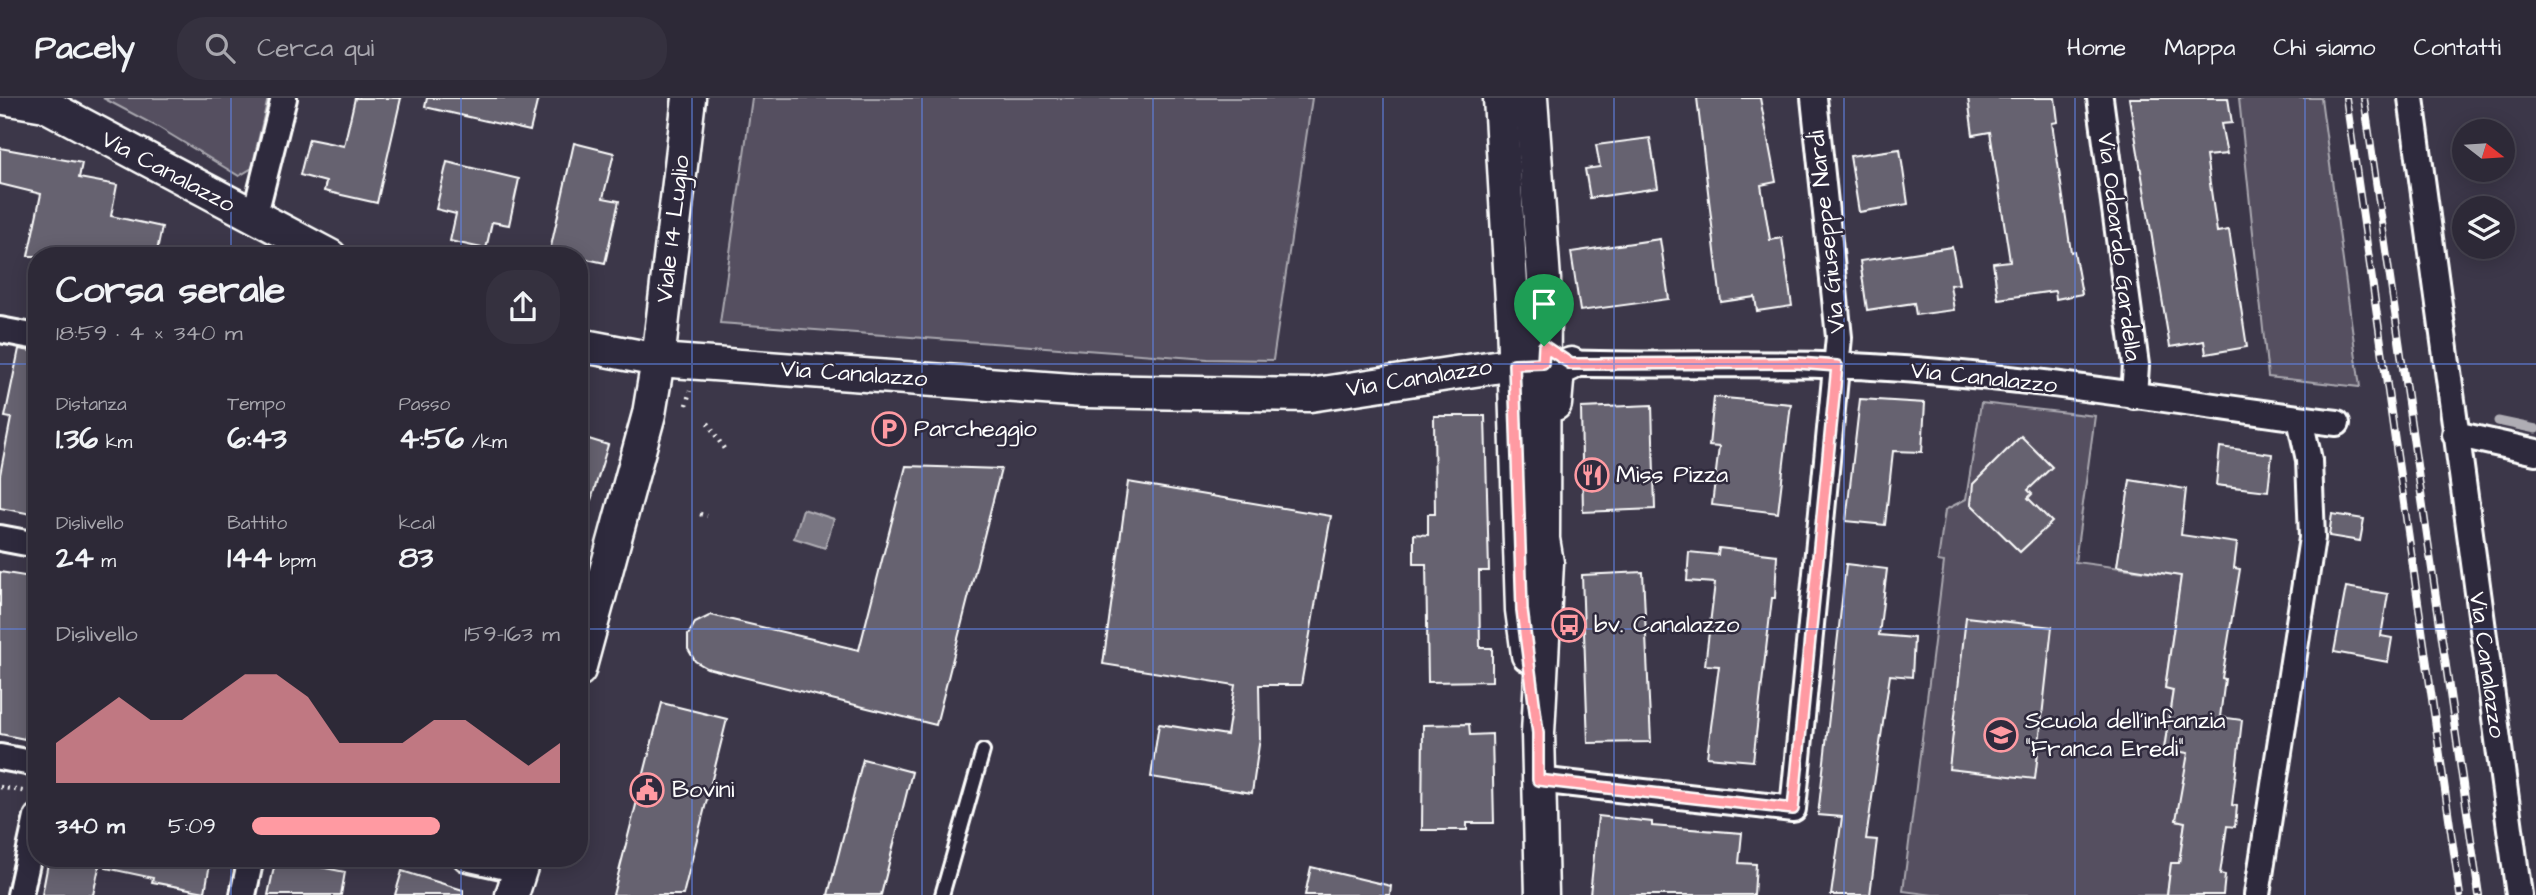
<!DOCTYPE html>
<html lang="it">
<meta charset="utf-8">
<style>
body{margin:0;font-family:"Architects Daughter",sans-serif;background:#35313f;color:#f1f3f6;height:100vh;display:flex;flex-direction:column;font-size:26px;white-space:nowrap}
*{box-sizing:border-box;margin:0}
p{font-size:23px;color:#a7a6ad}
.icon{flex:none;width:38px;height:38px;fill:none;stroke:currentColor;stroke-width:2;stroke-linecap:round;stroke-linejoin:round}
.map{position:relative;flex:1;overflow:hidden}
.drawer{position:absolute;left:28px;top:149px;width:560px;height:620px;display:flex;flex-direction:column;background:#2d2937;border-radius:28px;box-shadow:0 4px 18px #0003,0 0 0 2px #484552}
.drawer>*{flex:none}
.needle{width:46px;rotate:107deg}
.controls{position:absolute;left:2452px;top:21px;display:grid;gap:14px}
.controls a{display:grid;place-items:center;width:63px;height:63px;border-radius:50%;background:#2d2937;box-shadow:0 4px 18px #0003,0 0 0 2px #484552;font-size:35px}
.pin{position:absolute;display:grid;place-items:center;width:60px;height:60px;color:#fff;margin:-72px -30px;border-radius:50% 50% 50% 0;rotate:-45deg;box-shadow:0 0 7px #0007}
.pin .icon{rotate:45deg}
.round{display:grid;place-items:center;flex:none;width:74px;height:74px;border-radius:28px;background:#35313f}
.head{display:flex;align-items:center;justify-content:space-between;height:119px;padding:0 28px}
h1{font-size:38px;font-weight:700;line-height:52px}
.figures{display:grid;grid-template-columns:repeat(3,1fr);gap:10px;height:119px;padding:7px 28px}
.figures div{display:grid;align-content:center}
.figures b{font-size:30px;font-weight:700}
.figures small{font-size:19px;font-weight:400}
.figures p{font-size:19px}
.chart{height:196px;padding:14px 28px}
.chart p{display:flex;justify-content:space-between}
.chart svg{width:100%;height:126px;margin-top:7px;fill:#ff9aa2;opacity:.7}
ul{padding:0 28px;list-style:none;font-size:23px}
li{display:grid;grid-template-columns:112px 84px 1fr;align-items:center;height:52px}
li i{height:18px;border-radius:9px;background:#ff9aa2}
header{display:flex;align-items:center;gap:42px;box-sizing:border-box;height:98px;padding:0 35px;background:#2d2937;border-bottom:2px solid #484552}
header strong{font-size:33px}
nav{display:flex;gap:38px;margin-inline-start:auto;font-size:24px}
.search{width:490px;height:63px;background:#35313f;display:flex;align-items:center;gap:18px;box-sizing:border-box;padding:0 24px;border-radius:28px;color:#a7a6ad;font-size:26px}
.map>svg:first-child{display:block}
.green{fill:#555060;stroke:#aaa8b0;stroke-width:2}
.water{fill:#797682;stroke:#afadb4;stroke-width:2}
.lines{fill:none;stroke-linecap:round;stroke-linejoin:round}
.stream{stroke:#afadb4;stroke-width:9}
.building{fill:#666270;stroke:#fff;stroke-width:2}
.service-casing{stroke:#fff;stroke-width:18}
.minor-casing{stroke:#fff;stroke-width:30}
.tertiary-casing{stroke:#fff;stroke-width:37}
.path{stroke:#fff;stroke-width:4.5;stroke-dasharray:2 5;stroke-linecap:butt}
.service{stroke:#2f2a3d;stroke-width:12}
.minor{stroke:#2f2a3d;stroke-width:24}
.tertiary{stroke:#2f2a3d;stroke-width:32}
.rail-casing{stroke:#fff;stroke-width:8}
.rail{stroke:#2f2a3d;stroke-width:5;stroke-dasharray:16;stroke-linecap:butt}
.route-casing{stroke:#fff;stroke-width:14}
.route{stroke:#ff9aa2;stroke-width:9}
.grid{fill:none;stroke:#6183e4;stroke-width:2;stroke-opacity:0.55}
.labels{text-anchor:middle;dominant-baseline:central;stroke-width:5;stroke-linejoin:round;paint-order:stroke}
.street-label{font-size:24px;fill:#fff;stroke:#2f2a3d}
.poi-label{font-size:24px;fill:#fff;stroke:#2f2a3d;text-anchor:start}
</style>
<header>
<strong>Pacely</strong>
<div class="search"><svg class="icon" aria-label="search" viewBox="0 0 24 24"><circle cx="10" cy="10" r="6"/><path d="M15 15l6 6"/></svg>Cerca qui</div>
<nav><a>Home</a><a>Mappa</a><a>Chi siamo</a><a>Contatti</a></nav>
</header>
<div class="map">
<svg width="2536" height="797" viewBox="0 0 2536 797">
<rect width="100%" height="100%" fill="#3c3749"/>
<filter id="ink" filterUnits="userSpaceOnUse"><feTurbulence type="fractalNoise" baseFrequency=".0143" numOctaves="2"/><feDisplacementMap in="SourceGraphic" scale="14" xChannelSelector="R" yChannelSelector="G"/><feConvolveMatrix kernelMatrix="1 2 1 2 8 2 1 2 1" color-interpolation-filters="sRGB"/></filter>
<g filter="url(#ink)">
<g class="green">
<polygon points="103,0 268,0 252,70 239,78 158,29"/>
<polygon points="752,0 1312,0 1273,262 1208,261 720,225"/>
<polygon points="2239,0 2321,0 2360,289 2268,279"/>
<polygon points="1981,305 2095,318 2075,464 2181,478 2165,590 2173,592 2164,651 2195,656 2176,722 2185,724 2179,765 2171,765 2167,797 1933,797 1903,793 1944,464 1938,463 1945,412 1966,401"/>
</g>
<polygon class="water" points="803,411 834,421 825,450 794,440"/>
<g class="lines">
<polyline class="stream" points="2498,323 2536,331"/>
</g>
<g class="building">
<polygon points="355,0 401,0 377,105 324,93 326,84 300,77 309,41 344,48"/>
<polygon points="427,0 538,0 530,33 425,9"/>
<polygon points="1697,0 1760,0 1776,84 1761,87 1770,142 1782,140 1792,208 1757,213 1755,199 1721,204"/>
<polygon points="1968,0 2055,0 2058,24 2052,25 2071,154 2074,153 2082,196 2056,201 2055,193 1998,201 1993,165 2010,163 1990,34 1973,37"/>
<polygon points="2129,0 2228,0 2232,25 2221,26 2227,56 2206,58 2217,134 2229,132 2247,249 2206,256 2204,243 2170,249"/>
<polygon points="1650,40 1658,90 1590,100 1585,71 1600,69 1596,47"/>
<polygon points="574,45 614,55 603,100 619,103 605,165 550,153"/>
<polygon points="0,50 82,65 79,80 117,87 111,118 162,129 156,158 28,158 41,96 0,86"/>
<polygon points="1900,51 1908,106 1859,114 1850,58"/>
<polygon points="447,64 519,81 509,127 492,124 486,151 450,143 456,116 436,111"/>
<polygon points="1660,141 1669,201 1580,213 1571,154"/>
<polygon points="1952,149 1959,186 1950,187 1954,212 1916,217 1914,205 1867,212 1860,163"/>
<polygon points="19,251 37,254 37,417 0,410 0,377 11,320 5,319"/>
<polygon points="1714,299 1791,306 1778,415 1712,407 1719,349 1709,348"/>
<polygon points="1860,301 1925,305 1922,354 1893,353 1885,427 1846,423"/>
<polygon points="1652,307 1655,411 1583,414 1581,310"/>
<polygon points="1434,318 1485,318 1489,473 1479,473 1480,550 1492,550 1492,583 1428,584 1426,466 1414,466 1414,436 1428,437 1428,416 1435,416"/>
<polygon points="579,338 608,347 585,422 579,421"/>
<polygon points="2021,338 2052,369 2028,392 2032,396 2028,400 2052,424 2020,454 1971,406 1973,386"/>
<polygon points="2220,349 2272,356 2268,393 2216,387"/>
<polygon points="906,368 1001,371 936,627 707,570 695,563 688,551 688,537 695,525 711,517 859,552"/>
<polygon points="2130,382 2186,391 2181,437 2237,445 2234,470 2240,471 2222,580 2225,581 2220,619 2242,622 2232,707 2237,708 2235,729 2227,728 2220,776 2225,777 2223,797 2167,797 2171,765 2179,765 2185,724 2176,722 2188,655 2164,651 2173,592 2165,590 2181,478 2117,468"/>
<polygon points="1128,384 1331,418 1301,587 1259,587 1260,640 1252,695 1151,679 1159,626 1227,637 1235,587 1103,566"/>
<polygon points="2332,416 2364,421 2360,443 2329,438"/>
<polygon points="1719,450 1777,457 1775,500 1772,500 1753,663 1707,659 1719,568 1705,567 1715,485 1687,483 1689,454 1718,457"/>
<polygon points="1846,466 1887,471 1879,537 1914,540 1912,579 1890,577 1866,741 1877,742 1870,797 1831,797 1842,719 1818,717"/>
<polygon points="0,474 37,480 37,578 25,641 0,636"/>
<polygon points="1643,474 1651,644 1588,645 1582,477"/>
<polygon points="2346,489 2388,496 2381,538 2392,540 2388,564 2334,554"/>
<polygon points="1966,519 2052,529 2035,681 1949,671"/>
<polygon points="662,605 727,621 683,797 613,797"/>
<polygon points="1469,626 1470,637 1492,636 1494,725 1467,725 1467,732 1422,732 1423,627"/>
<polygon points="863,661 912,674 881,797 828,797"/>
<polygon points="1598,718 1652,724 1652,728 1742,735 1739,765 1756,766 1754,797 1590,797"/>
<polygon points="49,760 101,760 93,797 42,797"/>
<polygon points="107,760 211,760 205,794 152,784 153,780 106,770"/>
<polygon points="276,760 345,774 341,797 268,797"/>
<polygon points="1311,769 1391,788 1390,797 1305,797"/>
<polygon points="402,773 463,792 463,797 395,797"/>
</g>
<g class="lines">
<defs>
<polyline id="service" points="942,797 983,653"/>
<g id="minor">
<polyline points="2100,0 2136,267 2134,298"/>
<polyline points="2411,0 2519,797"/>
<polyline points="254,120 284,0"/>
<polyline points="0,232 37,239"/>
<path d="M1554,265C1660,269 1766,263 1872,269C2028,278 2183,305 2337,325"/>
<polyline points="2455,336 2536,354"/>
<polyline points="0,440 37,447"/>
<polyline points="0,659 37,666"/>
<polyline points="1538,682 1793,711 1839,239 1814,0"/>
<polyline points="466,760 520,772"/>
<polyline points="20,797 37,719"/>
<polyline points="243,797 251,760"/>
<polyline points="2257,797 2312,440 2309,362 2300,321"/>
</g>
<g id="tertiary">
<polyline points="4,0 45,7 330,158"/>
<polyline points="1500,0 1513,220 1522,512 1528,557"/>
<polyline points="1531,0 1544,182 1543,441 1547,465 1538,635 1542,797"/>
<polyline points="579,247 658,262 1085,293 1310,297 1514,266"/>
<polyline points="1555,306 1558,272 1571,266"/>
<polyline points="579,572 649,316 658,262 689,0"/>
<polyline points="512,797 524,760"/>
</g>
</defs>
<use href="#service" class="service-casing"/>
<use href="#minor" class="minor-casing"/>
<use href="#tertiary" class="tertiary-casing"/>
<g class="path">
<polyline points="686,307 690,293"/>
<polyline points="708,325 726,354"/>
<polyline points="700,416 707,418"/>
<polyline points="0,689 27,694"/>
</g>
<use href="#service" class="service"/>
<use href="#minor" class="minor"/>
<use href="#tertiary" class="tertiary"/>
<defs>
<g id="rail">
<polyline points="2346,0 2460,797"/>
<polyline points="2364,0 2479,797"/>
</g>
</defs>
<use href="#rail" class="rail-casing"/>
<use href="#rail" class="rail"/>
</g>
</g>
<g class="lines" filter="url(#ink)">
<defs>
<polygon id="route" points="1544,248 1571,266 1798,265 1837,268 1793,711 1538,682 1538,635 1522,512 1514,266 1543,265"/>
</defs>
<use href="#route" class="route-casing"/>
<use href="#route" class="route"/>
</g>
<path class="grid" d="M231,0V158M461,0V158M692,0V797M922,0V797M1153,0V797M1383,0V797M1614,0V797M1844,0V797M2075,0V797M2305,0V797M0,266H37M579,266H2536M0,531H37M579,531H2536M231,760V797M461,760V797"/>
<defs>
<symbol id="parking-ring" viewBox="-11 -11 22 22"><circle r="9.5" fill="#2f2a3d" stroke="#ff9aa2" stroke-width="1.5"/><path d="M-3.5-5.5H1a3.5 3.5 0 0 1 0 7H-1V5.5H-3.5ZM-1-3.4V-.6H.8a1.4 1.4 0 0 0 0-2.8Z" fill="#ff9aa2"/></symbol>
<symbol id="restaurant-ring" viewBox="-11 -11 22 22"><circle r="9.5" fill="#2f2a3d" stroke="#ff9aa2" stroke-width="1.5"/><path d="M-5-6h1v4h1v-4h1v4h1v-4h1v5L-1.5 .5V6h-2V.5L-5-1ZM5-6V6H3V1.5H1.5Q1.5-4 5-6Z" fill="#ff9aa2"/></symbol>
<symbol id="bus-ring" viewBox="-11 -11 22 22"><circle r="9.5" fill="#2f2a3d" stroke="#ff9aa2" stroke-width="1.5"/><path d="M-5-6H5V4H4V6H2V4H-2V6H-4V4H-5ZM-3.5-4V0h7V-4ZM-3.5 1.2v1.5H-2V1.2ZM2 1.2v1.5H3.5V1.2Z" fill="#ff9aa2"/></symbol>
<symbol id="school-ring" viewBox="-11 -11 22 22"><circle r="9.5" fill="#2f2a3d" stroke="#ff9aa2" stroke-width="1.5"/><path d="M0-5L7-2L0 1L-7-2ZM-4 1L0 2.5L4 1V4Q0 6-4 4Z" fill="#ff9aa2"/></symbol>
<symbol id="civic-ring" viewBox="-11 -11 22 22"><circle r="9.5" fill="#2f2a3d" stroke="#ff9aa2" stroke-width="1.5"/><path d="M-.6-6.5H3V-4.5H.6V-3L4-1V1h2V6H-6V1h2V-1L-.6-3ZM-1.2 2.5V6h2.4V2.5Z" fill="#ff9aa2"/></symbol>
</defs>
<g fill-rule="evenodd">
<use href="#parking-ring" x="870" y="312" width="38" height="38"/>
<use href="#restaurant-ring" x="1573" y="358" width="38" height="38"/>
<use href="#bus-ring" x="1550" y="508" width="38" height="38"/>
<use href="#school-ring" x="1982" y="618" width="38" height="38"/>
<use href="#civic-ring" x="628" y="673" width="38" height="38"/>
</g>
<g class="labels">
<g class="street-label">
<text transform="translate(168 74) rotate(28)">Via Canalazzo</text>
<text transform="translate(673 131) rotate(-83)">Viale 14 Luglio</text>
<text transform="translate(1827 134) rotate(-96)">Via Giuseppe Nardi</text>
<text transform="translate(2119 149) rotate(83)">Via Odoardo Gardella</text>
<text transform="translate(854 276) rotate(4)">Via Canalazzo</text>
<text transform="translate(1419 280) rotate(-9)">Via Canalazzo</text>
<text transform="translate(1984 280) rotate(6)">Via Canalazzo</text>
<text transform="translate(2487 567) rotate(82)">Via Canalazzo</text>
</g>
<g class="poi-label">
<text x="914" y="331">Parcheggio</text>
<text x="1616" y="377">Miss Pizza</text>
<text x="1594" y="527">bv. Canalazzo</text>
<text x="2025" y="623">Scuola dell'infanzia<tspan x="2025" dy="28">"Franca Eredi"</tspan></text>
<text x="672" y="692">Bovini</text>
</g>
</g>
</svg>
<div class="controls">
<a><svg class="needle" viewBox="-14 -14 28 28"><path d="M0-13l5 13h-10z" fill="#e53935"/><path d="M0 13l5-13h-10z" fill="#a7a6ad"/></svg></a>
<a><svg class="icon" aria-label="layers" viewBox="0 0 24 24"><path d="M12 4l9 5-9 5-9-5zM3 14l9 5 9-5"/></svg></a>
</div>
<div class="pin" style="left:1544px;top:248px;background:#1e9e55"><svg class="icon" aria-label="arrive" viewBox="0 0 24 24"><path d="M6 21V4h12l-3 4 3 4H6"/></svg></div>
<section class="drawer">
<div class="head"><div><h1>Corsa serale</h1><p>18:59 · 4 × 340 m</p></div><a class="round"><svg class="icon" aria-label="share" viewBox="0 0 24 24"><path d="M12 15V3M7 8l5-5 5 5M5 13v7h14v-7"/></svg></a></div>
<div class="figures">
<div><p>Distanza</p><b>1.36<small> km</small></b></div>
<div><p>Tempo</p><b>6:43</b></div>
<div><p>Passo</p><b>4:56<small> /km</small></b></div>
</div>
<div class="figures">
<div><p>Dislivello</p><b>24<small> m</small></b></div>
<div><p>Battito</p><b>144<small> bpm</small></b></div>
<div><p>kcal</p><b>83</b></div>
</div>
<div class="chart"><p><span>Dislivello</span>159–163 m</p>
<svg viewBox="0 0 160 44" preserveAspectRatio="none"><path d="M0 44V30L10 22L20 14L30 22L40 22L50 14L60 6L70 6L80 14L90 30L100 30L110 30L120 22L130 22L140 30L150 38L160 30V44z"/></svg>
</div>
<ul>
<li><b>340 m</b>5:09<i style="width:61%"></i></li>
</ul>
</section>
</div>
